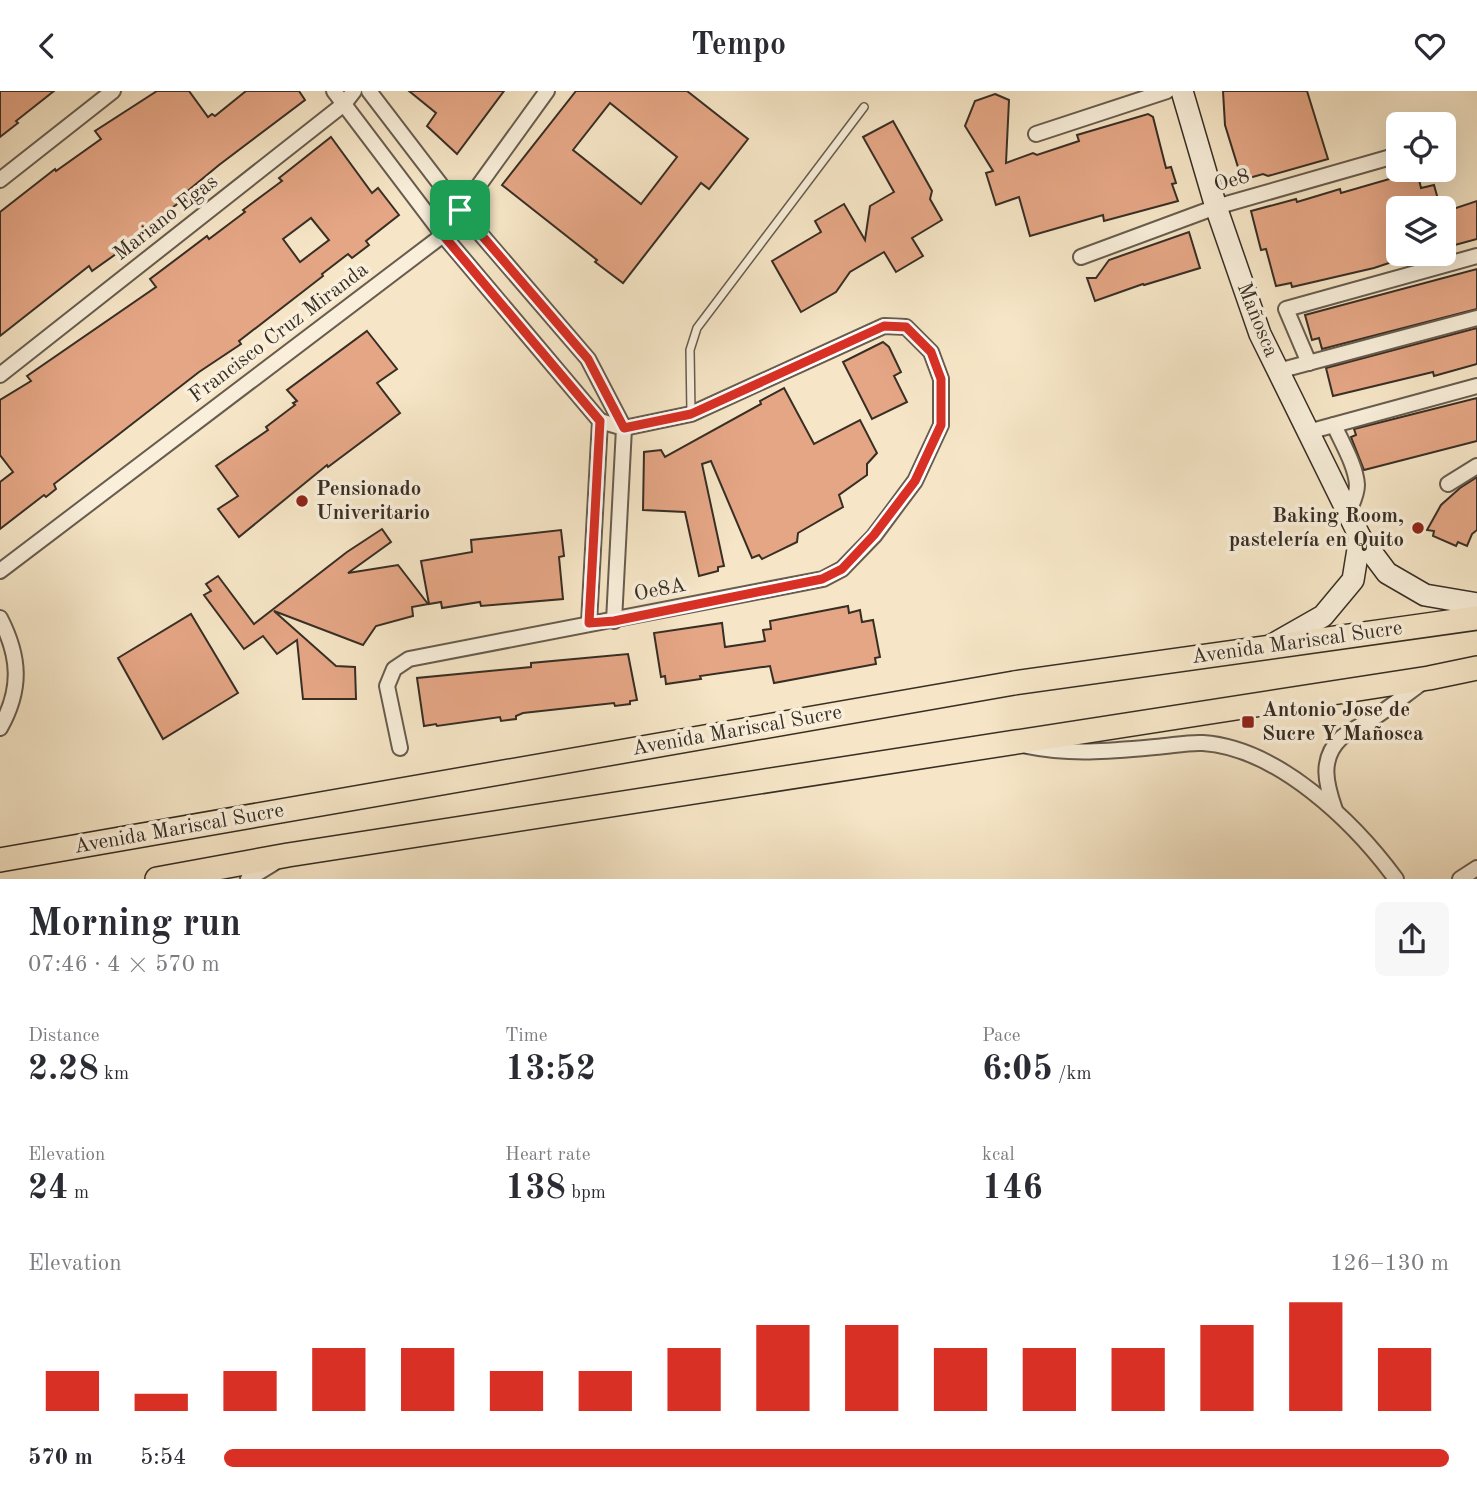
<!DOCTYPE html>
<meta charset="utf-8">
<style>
body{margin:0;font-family:"Old Standard TT",serif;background:#f7f7f7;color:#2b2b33;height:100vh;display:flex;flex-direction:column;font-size:26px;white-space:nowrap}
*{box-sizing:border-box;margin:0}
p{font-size:23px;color:#7c7c81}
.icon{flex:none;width:38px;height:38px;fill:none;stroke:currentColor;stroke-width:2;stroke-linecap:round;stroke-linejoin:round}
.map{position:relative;height:788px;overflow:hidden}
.panel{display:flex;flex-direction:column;background:#fff;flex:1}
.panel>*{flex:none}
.fabs{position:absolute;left:1386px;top:21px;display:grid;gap:14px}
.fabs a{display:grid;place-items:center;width:70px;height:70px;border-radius:10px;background:#fff;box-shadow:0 7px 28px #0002;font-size:35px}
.pin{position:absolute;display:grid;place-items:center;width:60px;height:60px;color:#fff;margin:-30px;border-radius:14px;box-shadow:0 4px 10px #0006}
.round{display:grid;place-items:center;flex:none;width:74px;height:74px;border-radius:10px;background:#f7f7f7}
.summary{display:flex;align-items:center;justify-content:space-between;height:119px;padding:0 28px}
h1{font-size:38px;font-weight:700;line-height:52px}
.figures{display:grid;grid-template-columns:repeat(3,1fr);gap:10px;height:119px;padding:7px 28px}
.figures div{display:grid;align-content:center}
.figures b{font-size:35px;font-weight:700}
.figures small{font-size:19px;font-weight:400}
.figures p{font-size:19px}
.chart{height:196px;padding:14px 28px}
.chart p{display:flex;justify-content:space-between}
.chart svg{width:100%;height:126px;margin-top:7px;stroke:#d93025;stroke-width:6}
ul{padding:0 28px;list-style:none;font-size:23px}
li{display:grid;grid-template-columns:112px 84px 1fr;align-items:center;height:52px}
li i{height:18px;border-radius:9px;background:#d93025}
header{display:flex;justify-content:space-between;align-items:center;height:91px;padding:0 28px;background:#fff;font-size:32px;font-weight:700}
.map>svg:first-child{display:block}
.building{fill:#e5a685;stroke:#372e25;stroke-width:2;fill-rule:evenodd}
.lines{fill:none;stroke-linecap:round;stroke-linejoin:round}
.lane-casing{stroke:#675c4e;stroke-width:10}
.street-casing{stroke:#675c4e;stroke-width:18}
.secondary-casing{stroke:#372e25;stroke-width:24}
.primary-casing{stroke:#372e25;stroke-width:26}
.lane{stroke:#f9efdb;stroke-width:7}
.street{stroke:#f9efdb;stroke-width:14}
.secondary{stroke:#f9efdb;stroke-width:21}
.primary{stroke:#f6e6c7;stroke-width:23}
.route-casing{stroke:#fff;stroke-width:14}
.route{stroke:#d93025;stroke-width:9}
.poi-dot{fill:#8f2418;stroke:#f9efdb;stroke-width:2.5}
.labels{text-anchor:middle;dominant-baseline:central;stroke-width:7;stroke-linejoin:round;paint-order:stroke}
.street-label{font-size:21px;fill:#372e25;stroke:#f9efdb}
.poi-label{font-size:21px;font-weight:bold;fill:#372e25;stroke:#f9efdb;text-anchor:start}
</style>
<header><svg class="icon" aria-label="back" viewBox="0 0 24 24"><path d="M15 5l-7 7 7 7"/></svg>Tempo<svg class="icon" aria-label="heart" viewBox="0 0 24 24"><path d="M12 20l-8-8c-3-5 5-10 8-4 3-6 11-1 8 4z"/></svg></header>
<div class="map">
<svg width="1477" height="788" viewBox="0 0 1477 788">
<rect width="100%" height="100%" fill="#f6e6c7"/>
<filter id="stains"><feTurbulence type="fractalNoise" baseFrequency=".00286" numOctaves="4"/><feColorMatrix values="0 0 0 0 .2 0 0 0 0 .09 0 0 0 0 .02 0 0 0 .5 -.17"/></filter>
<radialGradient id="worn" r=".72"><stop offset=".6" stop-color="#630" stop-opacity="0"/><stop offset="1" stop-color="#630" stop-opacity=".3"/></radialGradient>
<g class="building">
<polygon points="0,0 54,0 16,30 18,32 0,46"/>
<polygon points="157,0 189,0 208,26 212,23 215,25 246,0 299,0 305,9 219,74 178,108 180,111 151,132 152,134 123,158 92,180 89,175 0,245 0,121 55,78 56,80 101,48 95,40"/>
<polygon points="409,0 504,0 457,63 427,35 436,22"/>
<path d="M576,0H687L748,48L709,98L701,92L623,192L595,171L597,169L502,94ZM610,12L677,66L641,113L573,59Z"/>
<polygon points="1223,0 1307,0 1328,68 1268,85 1263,83 1242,89 1225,34"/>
<polygon points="995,3 1009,9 1006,72 1033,62 1037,64 1079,50 1077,44 1148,23 1153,26 1166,77 1171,76 1176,92 1172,93 1178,110 1104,130 1103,124 1030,145 1019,106 996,114 986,82 993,80 965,35 975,10"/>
<polygon points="893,30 932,100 930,108 942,129 912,147 923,165 896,181 884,161 850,181 836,201 801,221 772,170 821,141 815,130 844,113 865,149 870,115 894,101 863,46"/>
<path d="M331,46L372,102L378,97L399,124L366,150L369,154L352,167L348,163L322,183L323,185L239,250L241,253L199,281L114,347L54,393L56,398L46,406L44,404L0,438V391L13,381L0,364V309L31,290L27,285L156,196L150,188L207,145L209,148L245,121L243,119L282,90L279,87ZM311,127L329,149L300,171L283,148Z"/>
<polygon points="1417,80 1421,97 1434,94 1439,112 1421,117 1398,117 1398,169 1374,177 1292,196 1291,192 1276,195 1266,158 1261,159 1251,120 1296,108 1297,111 1340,98 1341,102"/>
<polygon points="1477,110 1477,148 1444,157 1444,121"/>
<polygon points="1189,141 1200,177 1144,194 1143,193 1095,210 1087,187 1096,187 1109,169"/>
<polygon points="1477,178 1477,218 1322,258 1319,247 1312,249 1305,224"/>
<polygon points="1477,237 1477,273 1434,285 1433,281 1333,305 1326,277"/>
<polygon points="367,240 397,278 377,292 400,322 328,376 327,374 239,446 218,418 238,405 216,375 268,339 266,336 295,314 293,312 297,310 287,299"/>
<polygon points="883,251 889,256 901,281 894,285 907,311 872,328 843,271"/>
<polygon points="784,297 814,353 860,329 877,362 867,373 867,384 839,404 843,416 798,442 797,451 762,468 759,464 752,467 711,370 702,373 724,475 718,476 718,480 699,485 685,421 643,419 644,361 661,359 665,366 761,313 760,310"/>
<polygon points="1477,307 1477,350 1364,379 1351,346 1356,344 1354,338"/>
<polygon points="1477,386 1477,439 1472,443 1467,455 1458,451 1456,455 1433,445 1434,440 1427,439 1441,414 1460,397"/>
<polygon points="382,438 391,451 348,482 398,474 428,513 412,516 413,525 376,535 363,554 274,520 336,575 355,576 356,608 303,608 297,549 277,563 263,545 244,558 204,504 211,500 206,493 218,485 254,533 347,461"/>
<polygon points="561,439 564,465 559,466 563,508 481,515 480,511 442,517 441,511 429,513 421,470 472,461 471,449"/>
<polygon points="848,515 849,522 860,519 862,531 873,529 880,566 875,567 876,573 774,592 770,575 700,585 701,588 666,593 665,585 661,586 654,542 722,532 725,556 765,550 763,539 771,538 770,530"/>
<polygon points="191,523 238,602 163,648 118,567"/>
<polygon points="628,563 637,609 630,610 630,613 615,615 614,612 523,622 516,625 516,628 501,630 500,626 437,635 436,633 424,635 417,587 531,576 531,572"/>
</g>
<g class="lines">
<defs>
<polyline id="lane" points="691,322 690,259 697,237 864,16"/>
<g id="street">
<polyline points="334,0 443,144 600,330 589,532"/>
<polyline points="369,0 460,119 588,268 624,337 614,530"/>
<polyline points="1036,43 1167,0"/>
<polyline points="0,89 113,0"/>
<polyline points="1081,166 1216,116 1398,64"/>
<polyline points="1309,272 1286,218 1477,165"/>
<polyline points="1278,280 1477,227"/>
<polyline points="0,284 344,13 354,0"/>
<path d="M1334,334C1342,352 1356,375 1357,394C1357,404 1352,413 1348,422"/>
<polyline points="1308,341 1477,295"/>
<polyline points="1448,393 1477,375"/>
<polyline points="0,480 443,144 547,0"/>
<path d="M0,527C20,566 22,598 0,637"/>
<path d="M1027,655C1070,664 1111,660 1155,656C1171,655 1188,651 1203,652C1278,657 1354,731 1396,788"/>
<polyline points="400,657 387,595 394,578 409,568 823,488 842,478 874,445 915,390 941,334 941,288 931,261 906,236 884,235 691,323 624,337 600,330"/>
<path d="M1335,719C1326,693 1319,668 1341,647C1349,640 1360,635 1369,630C1388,618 1405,604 1423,591"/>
<polyline points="248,788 274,772"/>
<polyline points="1460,788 1477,777"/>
</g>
<g id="secondary">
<polyline points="1182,0 1216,116 1260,243 1360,446 1387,482 1425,504 1477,513"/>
<polyline points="1272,554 1323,525 1353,489 1360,446"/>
</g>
<g id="primary">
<polyline points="0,769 1014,592 1477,527"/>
<polyline points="157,788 288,764 1429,587 1477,577"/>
</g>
</defs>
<use href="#lane" class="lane-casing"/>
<use href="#street" class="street-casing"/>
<use href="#secondary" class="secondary-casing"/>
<use href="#primary" class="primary-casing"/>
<use href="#lane" class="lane"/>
<use href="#street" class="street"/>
<use href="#secondary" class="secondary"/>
<use href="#primary" class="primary"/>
</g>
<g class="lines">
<defs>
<polygon id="route" points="460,119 588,268 624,337 691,323 884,235 906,236 931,261 941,288 941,334 915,390 874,444 842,478 822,488 614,530 589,532 600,330 443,144"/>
</defs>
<use href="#route" class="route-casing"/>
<use href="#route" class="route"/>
</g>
<g class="poi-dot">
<circle cx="302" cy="410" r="7"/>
<circle cx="1418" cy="437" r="7"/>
<rect x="1241" y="624" width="14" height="14" rx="3.5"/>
</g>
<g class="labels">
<g class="street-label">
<text transform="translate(1232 90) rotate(-16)">Oe8</text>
<text transform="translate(166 127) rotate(-38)">Mariano Egas</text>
<text transform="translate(1257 229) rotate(68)">Mañosca</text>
<text transform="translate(279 242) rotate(-37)">Francisco Cruz Miranda</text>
<text transform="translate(660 499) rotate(-11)">Oe8A</text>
<text transform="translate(1297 552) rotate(-8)">Avenida Mariscal Sucre</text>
<text transform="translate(737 640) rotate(-10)">Avenida Mariscal Sucre</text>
<text transform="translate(179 738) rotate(-10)">Avenida Mariscal Sucre</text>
</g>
<g class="poi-label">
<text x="316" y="398">Pensionado<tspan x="316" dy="24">Univeritario</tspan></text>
<text x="1404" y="425" text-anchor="end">Baking Room,<tspan x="1404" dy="24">pastelería en Quito</tspan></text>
<text x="1262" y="619">Antonio Jose de<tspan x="1262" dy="24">Sucre Y Mañosca</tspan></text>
</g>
</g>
<rect width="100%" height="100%" filter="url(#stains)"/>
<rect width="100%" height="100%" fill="url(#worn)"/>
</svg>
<div class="fabs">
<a><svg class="icon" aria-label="locate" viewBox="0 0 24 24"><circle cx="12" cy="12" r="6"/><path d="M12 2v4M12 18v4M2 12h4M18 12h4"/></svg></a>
<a><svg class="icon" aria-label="layers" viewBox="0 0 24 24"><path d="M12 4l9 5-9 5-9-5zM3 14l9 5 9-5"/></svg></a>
</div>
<div class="pin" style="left:460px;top:119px;background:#1e9e55"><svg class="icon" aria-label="arrive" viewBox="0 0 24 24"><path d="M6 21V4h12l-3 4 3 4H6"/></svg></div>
</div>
<section class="panel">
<div class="summary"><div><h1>Morning run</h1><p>07:46 · 4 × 570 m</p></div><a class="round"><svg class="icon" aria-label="share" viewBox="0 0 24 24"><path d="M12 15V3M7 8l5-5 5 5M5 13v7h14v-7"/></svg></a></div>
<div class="figures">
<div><p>Distance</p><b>2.28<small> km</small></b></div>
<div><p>Time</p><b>13:52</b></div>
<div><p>Pace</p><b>6:05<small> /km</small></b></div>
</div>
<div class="figures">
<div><p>Elevation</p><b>24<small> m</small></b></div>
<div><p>Heart rate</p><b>138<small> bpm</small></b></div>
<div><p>kcal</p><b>146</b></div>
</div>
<div class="chart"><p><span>Elevation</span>126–130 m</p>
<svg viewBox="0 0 160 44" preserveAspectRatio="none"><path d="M5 44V30M15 44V38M25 44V30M35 44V22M45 44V22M55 44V30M65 44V30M75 44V22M85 44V14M95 44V14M105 44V22M115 44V22M125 44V22M135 44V14M145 44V6M155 44V22"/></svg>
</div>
<ul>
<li><b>570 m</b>5:54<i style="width:100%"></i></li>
</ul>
</section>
